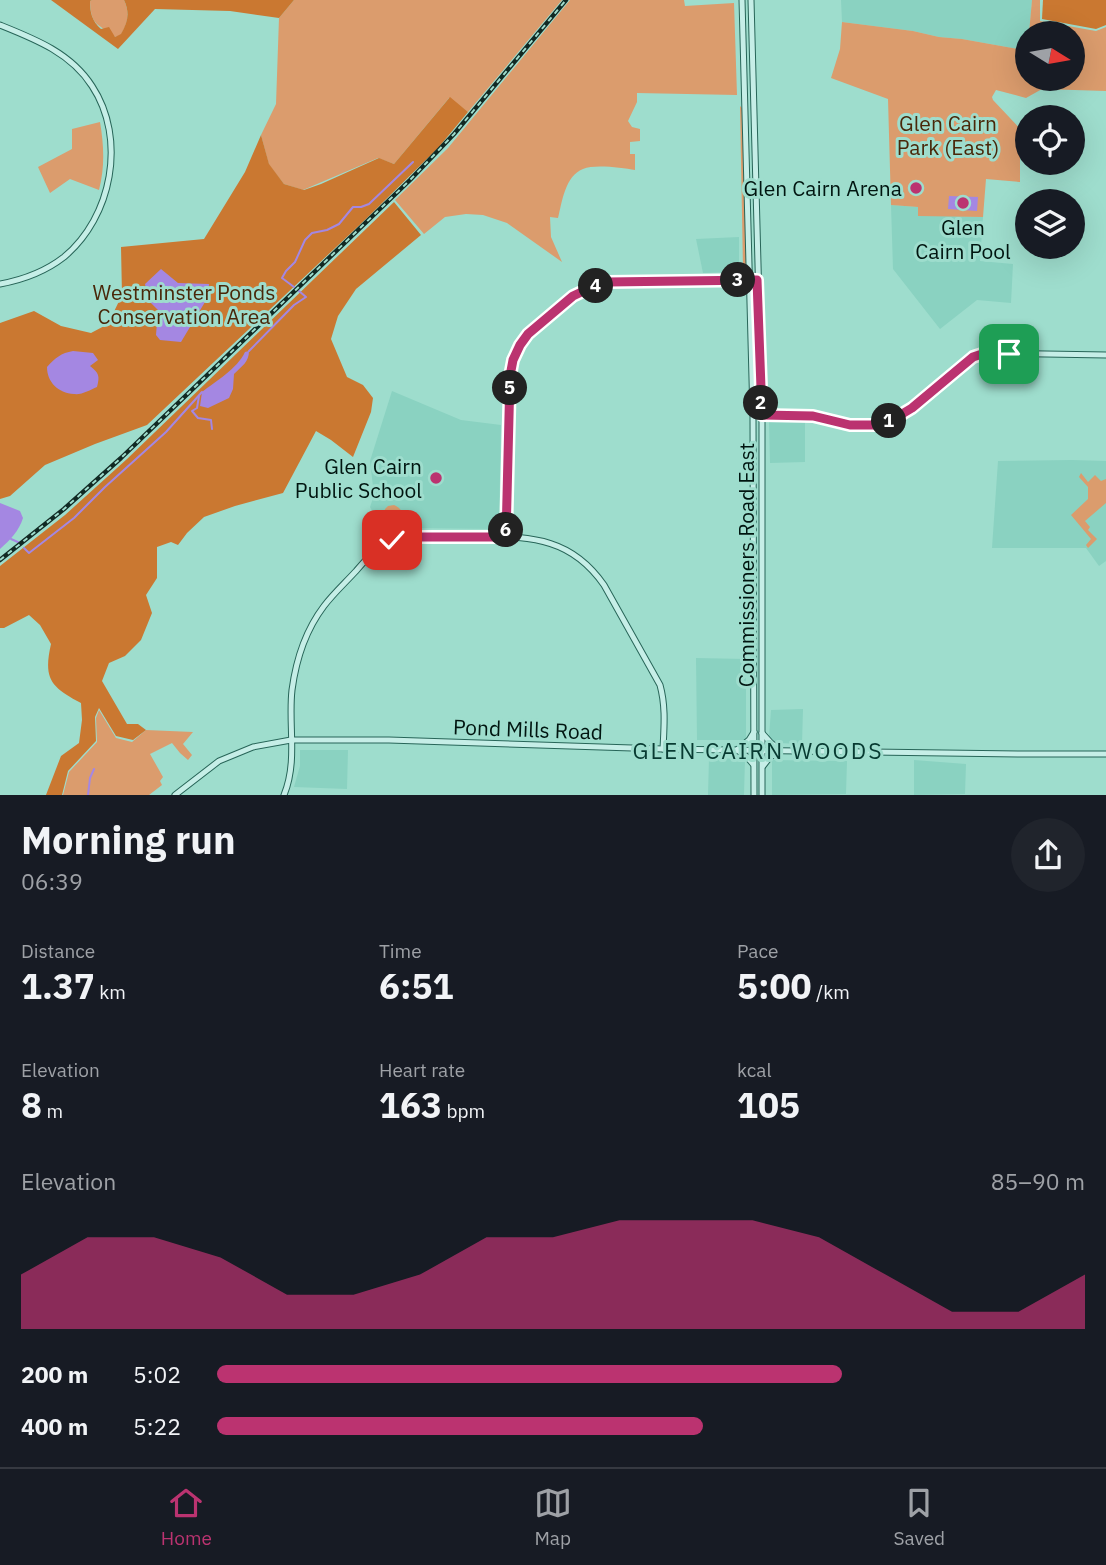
<!DOCTYPE html>
<meta charset="utf-8">
<style>
body{margin:0;font-family:"IBM Plex Sans",sans-serif;background:#20242c;color:#f1f3f6;height:100vh;display:flex;flex-direction:column;font-size:26px;white-space:nowrap}
*{box-sizing:border-box;margin:0}
p{font-size:23px;color:#9ea1a6}
.icon{flex:none;width:38px;height:38px;fill:none;stroke:currentColor;stroke-width:2;stroke-linecap:round;stroke-linejoin:round}
.map{position:relative;height:795px;overflow:hidden}
.drawer{display:flex;flex-direction:column;background:#171b24;flex:1}
.drawer>*{flex:none}
.needle{width:46px;rotate:101deg}
.controls{position:absolute;left:1015px;top:21px;display:grid;gap:14px}
.controls a{display:grid;place-items:center;width:70px;height:70px;border-radius:50%;background:#171b24;box-shadow:0 7px 28px #0002;font-size:35px}
.pin{position:absolute;display:grid;place-items:center;width:60px;height:60px;color:#fff;margin:-30px;border-radius:14px;box-shadow:0 4px 10px #0006}
.km{position:absolute;width:35px;height:35px;margin:-18px;border-radius:50%;background:#222;color:#fff;font-size:19px;line-height:35px;text-align:center}
.round{display:grid;place-items:center;flex:none;width:74px;height:74px;border-radius:37px;background:#20242c}
.overview{display:flex;align-items:center;justify-content:space-between;height:119px;padding:0 21px}
h1{font-size:38px;font-weight:800;line-height:52px}
.metrics{display:grid;grid-template-columns:repeat(3,1fr);gap:10px;height:119px;padding:7px 21px}
.metrics div{display:grid;align-content:center}
.metrics b{font-size:35px;font-weight:800}
.metrics small{font-size:19px;font-weight:400}
.metrics p{font-size:19px}
.chart{height:196px;padding:14px 21px}
.chart p{display:flex;justify-content:space-between}
.chart svg{width:100%;height:126px;margin-top:7px;fill:#bb3370;opacity:.7}
ul{padding:0 21px;list-style:none;font-size:23px}
li{display:grid;grid-template-columns:112px 84px 1fr;align-items:center;height:52px}
li i{height:18px;border-radius:9px;background:#bb3370}
.dock{display:flex;justify-content:space-around;align-items:center;height:98px;border-top:2px solid #363941;background:#171b24;font-size:19px;color:#9ea1a6}
.dock a{display:grid;justify-items:center;gap:4px}
.dock .active{color:#bb3370}
.map>svg:first-child{display:block}
.built{fill:#8ad2c1}
.green{fill:#db9c6d}
.forest{fill:#ca7831}
.water{fill:#a487e2}
.lines{fill:none;stroke-linecap:round;stroke-linejoin:round}
.stream{stroke:#a487e2;stroke-width:2}
.secondary-casing{stroke:#276558;stroke-width:7}
.secondary{stroke:#c6eee7;stroke-width:5}
.rail-casing{stroke:#112a24;stroke-width:4.5}
.rail{stroke:#9eddcd;stroke-width:2;stroke-dasharray:5;stroke-linecap:butt}
.route-casing{stroke:#fff;stroke-width:14}
.route{stroke:#bb3370;stroke-width:9}
.poi-dot{fill:#bb3370;stroke:#9eddcd;stroke-width:2.5}
.labels{text-anchor:middle;dominant-baseline:central;stroke-width:6;stroke-linejoin:round;paint-order:stroke}
.park-label{font-size:21px;fill:#492709;stroke:#9eddcd}
.poi-label{font-size:21px;fill:#001510;stroke:#9eddcd;text-anchor:end}
.street-label{font-size:21px;fill:#001510;stroke:#9eddcd}
.neighbourhood-label{font-size:23px;letter-spacing:2px;fill:#073a31;stroke:#9eddcd}
</style>
<div class="map">
<svg width="1106" height="795" viewBox="0 0 1106 795">
<rect width="100%" height="100%" fill="#9eddcd"/>
<g class="built">
<polygon points="841,0 1032,0 1029,33 1027,33 1027,40 1024,50 962,39 939,37 913,31 842,22"/>
<polygon points="891,205 918,207 918,215 983,217 980,261 1013,264 1011,303 977,300 940,329 893,269"/>
<polygon points="739,237 739,268 735,272 703,273 696,239"/>
<polygon points="392,391 461,420 501,425 499,529 403,528 385,535 370,507 374,495 370,461"/>
<polygon points="805,419 805,462 770,463 769,421"/>
<polygon points="1072,460 1106,461 1106,561 1099,566 1086,548 992,548 998,461"/>
<polygon points="696,658 746,659 746,740 697,740"/>
<polygon points="803,709 802,744 777,743 769,737 771,710"/>
<polygon points="300,750 348,750 347,789 294,787 300,766"/>
<polygon points="709,758 745,759 744,795 708,795"/>
<polygon points="772,760 847,761 846,794 772,795"/>
<polygon points="914,760 966,764 965,794 914,795"/>
</g>
<g class="green">
<path d="M92,0H124C130,13 128,22 121,35L115,37C99,23 91,28 90,1Z"/>
<polygon points="294,0 562,0 468,112 449,98 394,164 378,158 303,190 284,184 269,165 261,135 276,104 279,18"/>
<path d="M570,0H684L685,6L734,3L737,95L637,93V102L628,121L632,127L640,129V141L630,142V154H635V170C622,168 595,164 583,169C565,176 562,202 558,218L550,217L551,237L562,262L507,223L483,215L466,214L445,217L424,234L395,200L448,148Z"/>
<polygon points="1032,0 1040,0 1040,21 1096,31 1106,27 1106,91 1042,89 1026,98 996,90 992,97 993,100 1026,135 1020,150 1020,182 986,179 983,217 918,216 918,207 891,205 888,99 831,78 840,49 842,22 913,31 939,37 962,39 1023,50 1027,40 1027,79 1073,79 1073,33 1029,33"/>
<polygon points="740,106 742,108 746,200 746,269 743,269"/>
<path d="M100,122C104,146 105,167 99,190L70,179L50,193L38,167L72,149V129Z"/>
<polygon points="1081,473 1088,482 1095,475 1101,481 1106,479 1106,503 1085,521 1090,527 1088,530 1097,539 1088,548 1086,545 1091,539 1071,515 1088,499 1088,487 1079,477"/>
<path d="M394,505C401,508 404,513 401,520L389,526L382,522L385,509L388,506Z"/>
<polygon points="99,710 116,738 132,742 146,730 193,732 183,744 192,755 188,760 180,753 172,743 150,754 163,777 160,781 162,785 149,795 63,795 69,772 97,742 96,718"/>
</g>
<g class="forest">
<path d="M51,0H92L90,1C90,13 92,21 101,29L109,27L115,37L121,34C128,22 130,13 124,0H294L279,18L230,11L155,9L118,49Z"/>
<polygon points="1043,0 1106,0 1106,25 1096,29 1042,19"/>
<polygon points="450,97 468,112 438,148 366,219 147,425 95,444 45,465 10,496 0,499 0,323 34,311 61,326 91,333 108,324 122,295 121,247 204,239 245,172 261,135 269,164 284,184 304,190 321,184 379,158 394,164"/>
<path d="M394,202L421,235L356,289L338,316L331,339L347,377L363,385L373,398L371,412L353,457L331,440L316,431L283,493L235,506L204,517L187,533L178,545L171,542L157,547V578L146,595L152,613L141,640L125,656L109,663L102,681L127,724H138L146,730L133,740L116,736L99,708L95,717L96,741L68,771L62,795H46L61,756L79,743L82,720L81,703C51,687 43,679 51,644L40,625L29,615L4,628H0V566L65,515L127,459Z"/>
</g>
<g class="water">
<polygon points="949,196 978,197 977,211 948,209"/>
<polygon points="161,269 178,283 209,284 208,297 181,342 160,340 156,335 158,310 148,300 145,284"/>
<path d="M73,351L93,353L98,360L90,366C99,373 100,376 97,387C90,390 82,395 74,394C58,393 47,382 47,367C55,358 61,353 73,351Z"/>
<path d="M249,351C249,362 242,366 234,374L233,389L229,398L208,408L200,406L202,392C216,381 237,369 245,352Z"/>
<path d="M0,503L20,511L23,518C19,531 10,540 0,549Z"/>
</g>
<g class="lines">
<g class="stream">
<polyline points="294,287 282,278 286,271 295,262 305,240 312,233 327,230 339,224 353,207 361,207 369,204 413,162"/>
<polyline points="249,351 294,305 306,297 299,291"/>
<polyline points="199,396 197,408 192,411 198,418 211,420 212,429"/>
<polyline points="11,539 20,543"/>
<polyline points="24,548 29,553 74,518 105,487 166,432 202,392"/>
<polyline points="88,795 90,778 94,769"/>
</g>
<defs>
<g id="secondary">
<polyline points="742,0 753,416 754,795"/>
<polyline points="751,0 762,415 762,795"/>
<path d="M0,25C35,39 71,53 92,86C127,139 112,217 64,257C46,271 22,280 0,284"/>
<polyline points="762,415 813,416 850,425 876,425 892,420 912,408 973,357 985,353 1106,355"/>
<polyline points="506,537 510,376 513,360 520,345 528,334 573,297 590,288 608,282 753,280"/>
<polyline points="762,733 771,743 780,750"/>
<polyline points="737,750 749,740 754,732"/>
<polyline points="737,750 747,757 753,764"/>
<polyline points="763,766 770,757 779,752"/>
<polyline points="175,795 219,761 253,747 291,740 389,740 663,749 1018,754 1106,754"/>
<path d="M284,795C298,761 288,725 292,690C296,660 305,631 324,606C333,594 345,583 356,571C368,557 379,544 397,538C407,535 419,537 429,537C447,536 464,536 482,536C534,537 572,539 604,585L660,685C666,707 664,727 663,749"/>
</g>
</defs>
<use href="#secondary" class="secondary-casing"/>
<use href="#secondary" class="secondary"/>
<defs>
<polyline id="rail" points="0,560 64,509 121,458 410,180 454,134 566,0"/>
</defs>
<use href="#rail" class="rail-casing"/>
<use href="#rail" class="rail"/>
</g>
<g class="lines">
<defs>
<polyline id="route" points="392,540 400,537 506,537 510,376 513,360 520,345 528,334 573,296 590,288 608,282 757,280 762,415 813,416 850,425 876,425 892,420 912,408 973,357 985,353 1009,354"/>
</defs>
<use href="#route" class="route-casing"/>
<use href="#route" class="route"/>
</g>
<g class="poi-dot">
<circle cx="916" cy="188" r="7"/>
<circle cx="963" cy="203" r="7"/>
<circle cx="436" cy="478" r="7"/>
</g>
<g class="labels">
<g class="park-label">
<text x="948" y="123">Glen Cairn<tspan x="948" dy="24">Park (East)</tspan></text>
<text x="184" y="292">Westminster Ponds<tspan x="184" dy="24">Conservation Area</tspan></text>
</g>
<g class="poi-label">
<text x="902" y="188">Glen Cairn Arena</text>
<text x="963" y="227" text-anchor="middle">Glen<tspan x="963" dy="24">Cairn Pool</tspan></text>
<text x="422" y="466">Glen Cairn<tspan x="422" dy="24">Public School</tspan></text>
</g>
<g class="street-label">
<text transform="translate(746 565) rotate(-90)">Commissioners Road East</text>
<text transform="translate(528 729) rotate(2)">Pond Mills Road</text>
</g>
<g class="neighbourhood-label">
<text x="758" y="750">GLEN CAIRN WOODS</text>
</g>
</g>
</svg>
<div class="controls">
<a><svg class="needle" viewBox="-14 -14 28 28"><path d="M0-13l5 13h-10z" fill="#e53935"/><path d="M0 13l5-13h-10z" fill="#9ea1a6"/></svg></a>
<a><svg class="icon" aria-label="locate" viewBox="0 0 24 24"><circle cx="12" cy="12" r="6"/><path d="M12 2v4M12 18v4M2 12h4M18 12h4"/></svg></a>
<a><svg class="icon" aria-label="layers" viewBox="0 0 24 24"><path d="M12 4l9 5-9 5-9-5zM3 14l9 5 9-5"/></svg></a>
</div>
<div class="pin" style="left:1009px;top:354px;background:#1e9e55"><svg class="icon" aria-label="arrive" viewBox="0 0 24 24"><path d="M6 21V4h12l-3 4 3 4H6"/></svg></div>
<div class="pin" style="left:392px;top:540px;background:#d93025"><svg class="icon" aria-label="check" viewBox="0 0 24 24"><path d="M5 12l5 5 9-10"/></svg></div>
<b class="km" style="left:889px;top:421px">1</b>
<b class="km" style="left:761px;top:403px">2</b>
<b class="km" style="left:738px;top:280px">3</b>
<b class="km" style="left:596px;top:286px">4</b>
<b class="km" style="left:510px;top:388px">5</b>
<b class="km" style="left:506px;top:530px">6</b>
</div>
<section class="drawer">
<div class="overview"><div><h1>Morning run</h1><p>06:39</p></div><a class="round"><svg class="icon" aria-label="share" viewBox="0 0 24 24"><path d="M12 15V3M7 8l5-5 5 5M5 13v7h14v-7"/></svg></a></div>
<div class="metrics">
<div><p>Distance</p><b>1.37<small> km</small></b></div>
<div><p>Time</p><b>6:51</b></div>
<div><p>Pace</p><b>5:00<small> /km</small></b></div>
</div>
<div class="metrics">
<div><p>Elevation</p><b>8<small> m</small></b></div>
<div><p>Heart rate</p><b>163<small> bpm</small></b></div>
<div><p>kcal</p><b>105</b></div>
</div>
<div class="chart"><p><span>Elevation</span>85–90 m</p>
<svg viewBox="0 0 160 44" preserveAspectRatio="none"><path d="M0 44V25L10 12L20 12L30 19L40 32L50 32L60 25L70 12L80 12L90 6L100 6L110 6L120 12L130 25L140 38L150 38L160 25V44z"/></svg>
</div>
<ul>
<li><b>200 m</b>5:02<i style="width:72%"></i></li>
<li><b>400 m</b>5:22<i style="width:56%"></i></li>
</ul>
</section>
<nav class="dock">
<a class="active"><svg class="icon" aria-label="home" viewBox="0 0 24 24"><path d="M3 11l9-7 9 7M6 9v11h12V9"/></svg>Home</a>
<a><svg class="icon" aria-label="map" viewBox="0 0 24 24"><path d="M3 6l6-2 6 2 6-2v14l-6 2-6-2-6 2zM9 4v14M15 6v14"/></svg>Map</a>
<a><svg class="icon" aria-label="saved" viewBox="0 0 24 24"><path d="M7 4h10v16l-5-4-5 4z"/></svg>Saved</a>
</nav>
